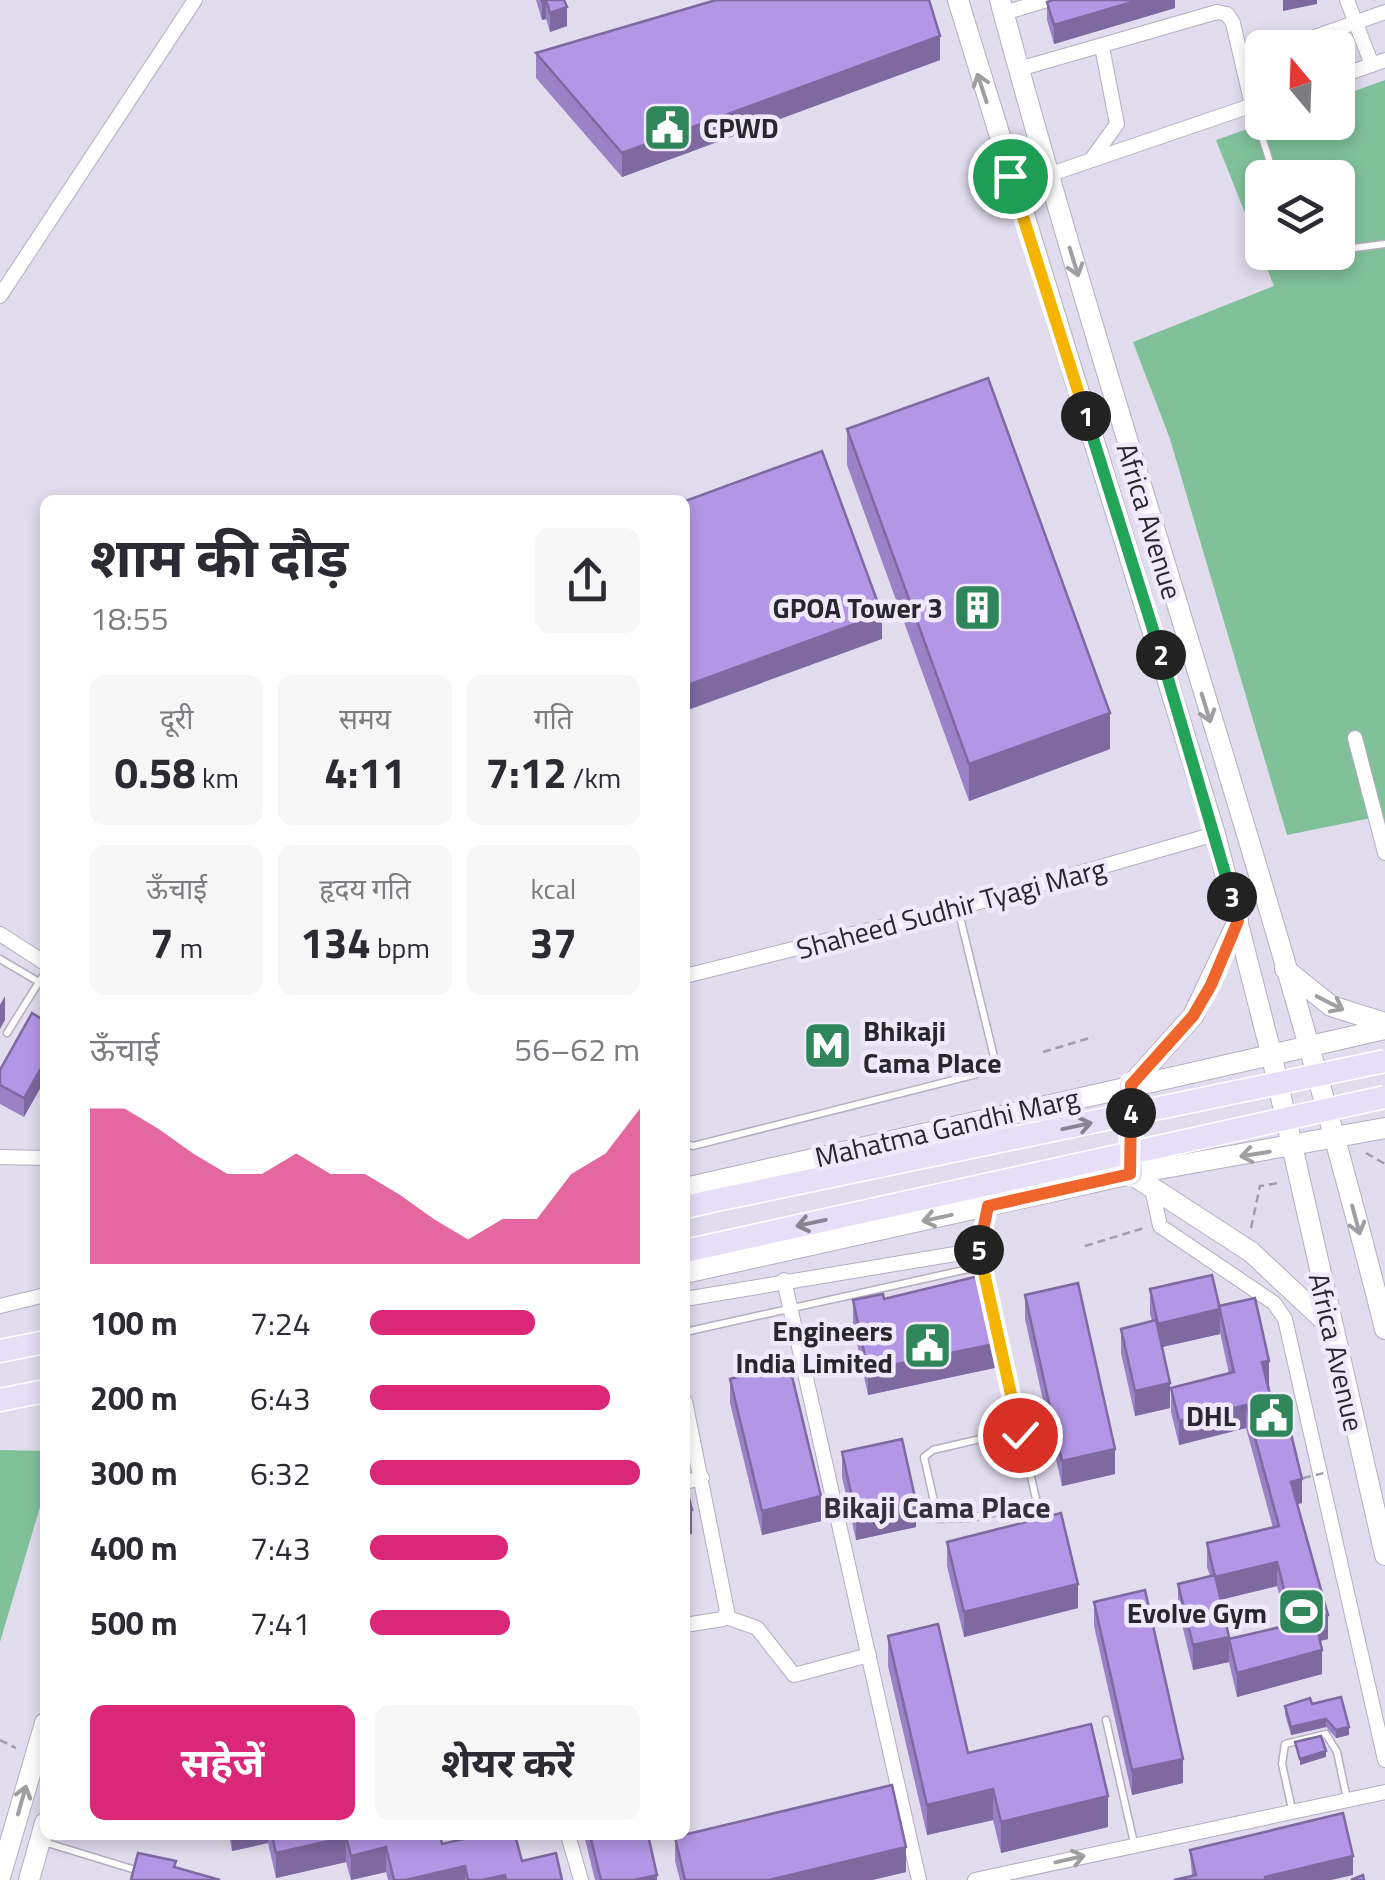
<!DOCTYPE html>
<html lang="hi">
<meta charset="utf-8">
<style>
body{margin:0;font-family:"Titillium Web","Noto Sans Devanagari",sans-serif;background:#f7f7f7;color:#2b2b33;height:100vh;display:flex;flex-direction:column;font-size:38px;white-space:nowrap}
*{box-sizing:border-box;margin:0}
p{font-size:32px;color:#7c7c81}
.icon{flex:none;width:55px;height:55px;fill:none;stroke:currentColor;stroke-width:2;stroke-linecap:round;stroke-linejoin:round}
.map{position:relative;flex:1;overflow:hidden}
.details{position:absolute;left:40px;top:495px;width:650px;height:1345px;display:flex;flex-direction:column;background:#fff;border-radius:15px;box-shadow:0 5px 15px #0003}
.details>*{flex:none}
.needle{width:65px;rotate:341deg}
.tools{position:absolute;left:1245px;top:30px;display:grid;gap:20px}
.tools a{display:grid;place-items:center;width:110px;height:110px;border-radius:15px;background:#fff;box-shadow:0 5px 15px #0003;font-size:50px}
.pin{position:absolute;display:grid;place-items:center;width:85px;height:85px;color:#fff;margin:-42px;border:5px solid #fff;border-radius:50%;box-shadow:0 2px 10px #0007}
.km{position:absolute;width:50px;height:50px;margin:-25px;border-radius:50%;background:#222;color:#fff;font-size:28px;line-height:50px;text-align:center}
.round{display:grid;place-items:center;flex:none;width:105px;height:105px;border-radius:15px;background:#f7f7f7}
.headline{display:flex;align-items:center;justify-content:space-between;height:170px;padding:0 50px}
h1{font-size:55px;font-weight:700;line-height:75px}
.stats{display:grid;grid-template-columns:repeat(3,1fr);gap:15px;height:170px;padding:10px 50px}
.stats div{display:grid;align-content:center;border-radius:15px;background:#f7f7f7;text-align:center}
.stats b{font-size:42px;font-weight:700}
.stats small{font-size:28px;font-weight:400}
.stats p{font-size:28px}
.chart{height:280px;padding:20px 50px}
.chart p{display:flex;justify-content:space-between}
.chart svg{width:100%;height:180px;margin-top:10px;fill:#db2777;opacity:.7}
.button{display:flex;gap:20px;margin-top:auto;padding:20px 50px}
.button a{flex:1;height:115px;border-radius:15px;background:#db2777;color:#fff;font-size:40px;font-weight:700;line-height:115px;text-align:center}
.button a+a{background:#f7f7f7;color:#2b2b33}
ul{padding:0 50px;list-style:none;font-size:32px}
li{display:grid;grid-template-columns:160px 120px 1fr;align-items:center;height:75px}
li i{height:25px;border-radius:12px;background:#db2777}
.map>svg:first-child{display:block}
.green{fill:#80c19a;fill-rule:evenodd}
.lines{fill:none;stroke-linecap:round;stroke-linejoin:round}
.lane-casing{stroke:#b4aebf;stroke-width:9}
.street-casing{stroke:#b4aebf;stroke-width:16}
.secondary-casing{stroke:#b4aebf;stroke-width:22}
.primary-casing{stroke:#fff;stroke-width:25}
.path{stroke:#a19dab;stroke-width:2.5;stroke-dasharray:8 5;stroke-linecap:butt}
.lane{stroke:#fff;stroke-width:6}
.street{stroke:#fff;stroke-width:14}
.secondary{stroke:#fff;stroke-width:20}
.primary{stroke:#e7dff8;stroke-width:22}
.primary-bridge-casing{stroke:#fff;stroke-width:25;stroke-linecap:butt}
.path-bridge{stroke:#a19dab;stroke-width:2.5;stroke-dasharray:8 5;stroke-linecap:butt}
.primary-bridge{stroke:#e7dff8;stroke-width:22}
.wall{fill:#9b81c6}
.shaded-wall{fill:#7e69a1}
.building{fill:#b496e6;stroke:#7e69a1;stroke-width:2.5}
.oneway{stroke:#9f9ea1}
.oneway2{stroke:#888393}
.split-1-casing{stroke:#fff;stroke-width:20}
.split-2-casing{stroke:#fff;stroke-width:20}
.split-3-casing{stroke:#fff;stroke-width:20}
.split-4-casing{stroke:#fff;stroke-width:20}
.split-5-casing{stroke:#fff;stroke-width:20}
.split-6-casing{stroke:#fff;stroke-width:20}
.split-1{stroke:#f5b400;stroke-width:12}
.split-2{stroke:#22a559;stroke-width:12}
.split-3{stroke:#22a559;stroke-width:12}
.split-4{stroke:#f0652b;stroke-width:12}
.split-5{stroke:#f0652b;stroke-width:12}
.split-6{stroke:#f5b400;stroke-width:12}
.labels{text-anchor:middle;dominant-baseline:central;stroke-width:9;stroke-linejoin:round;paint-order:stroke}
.poi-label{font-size:28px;font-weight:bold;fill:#29272e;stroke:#efe9fb;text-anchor:end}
.street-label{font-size:28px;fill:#29272e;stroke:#efe9fb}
.neighbourhood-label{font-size:30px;font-weight:bold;fill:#35303e;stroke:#efe9fb}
</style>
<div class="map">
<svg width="1385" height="1880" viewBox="0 0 1385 1880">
<rect width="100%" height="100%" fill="#e1dcee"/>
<g class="green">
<path d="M1385,80V855L1371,818L1287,835L1170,439L1133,342L1274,286L1216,140L1265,123L1338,122V97ZM1262,178H1338V252H1262Z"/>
<polygon points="0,1450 45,1451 45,1490 0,1642"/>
</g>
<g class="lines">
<defs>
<g id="lane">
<polyline points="1252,106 1275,178"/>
<polyline points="1338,250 1385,244"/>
<polyline points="0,959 39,982 7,1033"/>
<polyline points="39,982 45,973"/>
<polyline points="685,1143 693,1146 997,1069 958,909"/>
<polyline points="979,1251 1037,1503 971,1518 938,1519 924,1457 933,1450 1019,1430"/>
<polyline points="685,1332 982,1266"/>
<polyline points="1106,1720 1134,1843"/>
<polyline points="1292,1809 1282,1764 1285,1744 1326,1734 1337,1752 1347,1799"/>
<polyline points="44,1842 142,1872"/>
</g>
<g id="street">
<polyline points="1347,0 1372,65"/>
<polyline points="1004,13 1047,0"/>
<polyline points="1303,48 1309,39 1385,12"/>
<polyline points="1019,69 1217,12 1227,14 1233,23 1252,105"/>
<polyline points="1338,77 1385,60"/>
<polyline points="1091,160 1117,124 1102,47"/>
<polyline points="1048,175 1262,102"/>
<polyline points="0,296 195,0"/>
<polyline points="1355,738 1385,853"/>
<polyline points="0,934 45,963"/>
<polyline points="685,976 958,908 1215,834"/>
<polyline points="0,1157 45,1158"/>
<polyline points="1152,1189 1160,1226 1274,1303 1285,1319 1385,1760"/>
<polyline points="784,1280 919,1880"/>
<polyline points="685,1299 979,1250 988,1207"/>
<polyline points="0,1306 45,1295"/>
<polyline points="685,1401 727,1611 723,1619 685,1625"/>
<polyline points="685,1482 702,1478"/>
<polyline points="726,1617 757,1628 794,1675 869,1655"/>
<polyline points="568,1835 581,1880"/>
<polyline points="975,1880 1385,1792"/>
</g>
<g id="secondary">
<polyline points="958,0 1215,834 1271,1053 1385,1555"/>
<path d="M1000,0C1120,445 1273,882 1385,1329"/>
<polyline points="1285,969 1331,1006 1385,1023"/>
<polyline points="1131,1085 1193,1016 1238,921"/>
<polyline points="1131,1174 1251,1252 1328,1324"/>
<polyline points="685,1188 1385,1029"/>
<polyline points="685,1273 1131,1174 1385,1128"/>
<polyline points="0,1877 45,1723"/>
<polyline points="29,1880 45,1823"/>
</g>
<g id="primary">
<polyline points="1131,1174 1131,1085"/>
<polyline points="685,1207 707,1202"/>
<polyline points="685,1251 717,1244"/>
<polyline points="0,1351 45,1342"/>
<polyline points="0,1400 45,1391"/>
</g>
</defs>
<use href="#lane" class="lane-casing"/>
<use href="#street" class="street-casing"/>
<use href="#secondary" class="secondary-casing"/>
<use href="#primary" class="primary-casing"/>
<g class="path">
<polyline points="1043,1052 1093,1037"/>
<polyline points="1366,1153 1385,1164"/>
<polyline points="1251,1228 1260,1186 1279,1183"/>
<polyline points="1085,1246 1144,1228"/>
<polyline points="0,1740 16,1748"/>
</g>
<use href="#lane" class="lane"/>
<use href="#street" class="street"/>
<use href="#secondary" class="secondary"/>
<use href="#primary" class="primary"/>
<defs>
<g id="primary-bridge">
<polyline points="707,1202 1385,1061"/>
<polyline points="717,1244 1385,1097"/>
</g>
</defs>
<use href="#primary-bridge" class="primary-bridge-casing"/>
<polyline class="path-bridge" points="1303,1478 1328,1472"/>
<use href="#primary-bridge" class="primary-bridge"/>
</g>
<g class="wall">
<polygon points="536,0 564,0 567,26 550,32 546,19 542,20"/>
<polygon points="1175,0 1175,8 1054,44 1047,20 1047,2"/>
<polygon points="536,53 940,60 622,177 536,78"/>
<polygon points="847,429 1110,749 969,801 847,465"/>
<polygon points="32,1013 24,1117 0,1104 0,1070"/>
<polygon points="1150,1289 1219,1306 1269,1384 1276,1420 1302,1503 1298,1504 1328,1639 1320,1641 1322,1674 1237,1697 1229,1662 1229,1639 1287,1625 1277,1586 1220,1600 1229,1662 1193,1670 1178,1608 1178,1584 1210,1576 1207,1567 1207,1543 1273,1528 1246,1428 1179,1445 1171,1412 1171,1388 1229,1374 1220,1332 1220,1334 1162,1347 1170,1408 1135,1416 1121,1353 1121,1329 1152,1321 1150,1314"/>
<polygon points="1025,1295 1115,1474 1062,1486 1025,1319"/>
<polygon points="884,1299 999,1367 868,1395 853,1325 853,1300"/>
<polygon points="730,1379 821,1521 762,1535 730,1403"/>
<polygon points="842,1452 916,1527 856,1540 842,1477"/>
<polygon points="947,1542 1078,1608 964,1637 947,1566"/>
<polygon points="1094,1602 1183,1783 1132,1795 1094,1626"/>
<polygon points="888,1636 968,1753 1108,1827 1001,1853 993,1820 927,1835 888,1666"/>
<polygon points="1312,1704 1349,1735 1336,1738 1326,1727 1291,1735 1285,1714 1285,1706"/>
<polygon points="229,1835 440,1835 442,1844 522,1861 562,1880 388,1880 386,1872 351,1880 346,1862 276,1878 268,1843 232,1851"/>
<polygon points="584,1835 648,1835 657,1880 595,1880"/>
<polygon points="675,1837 906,1872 872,1880 680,1880 675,1861"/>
<polygon points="1190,1850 1353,1875 1192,1876"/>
</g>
<g class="shaded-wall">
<polygon points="546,0 546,19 542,20 542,1"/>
<polygon points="1139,0 1175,0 1175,8 1054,44 1054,25"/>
<polygon points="1283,0 1317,0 1317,4 1283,11"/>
<polygon points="567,7 567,26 550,32 550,13"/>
<polygon points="940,36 940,60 622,177 622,153"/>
<polygon points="882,614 882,639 685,711 685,686"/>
<polygon points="1110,713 1110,749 969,801 969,764"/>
<polygon points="5,996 5,1020 0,1029 0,1005"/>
<polygon points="45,1061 45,1080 24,1117 24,1098"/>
<polygon points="1220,1309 1220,1334 1158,1348 1158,1324"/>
<polygon points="999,1343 999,1367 868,1395 868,1370"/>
<polygon points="1269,1361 1269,1384 1262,1386 1262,1362"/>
<polygon points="1170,1383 1170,1408 1135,1416 1135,1391"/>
<polygon points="1246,1405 1246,1428 1179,1445 1179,1421"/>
<polygon points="1115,1449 1115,1474 1062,1486 1062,1461"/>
<polygon points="1302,1479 1302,1503 1291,1506 1291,1482"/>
<polygon points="821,1496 821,1521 762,1535 762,1511"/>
<polygon points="916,1502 916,1527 856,1540 856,1515"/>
<polygon points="692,1510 692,1534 685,1536 685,1512"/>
<polygon points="1277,1562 1277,1586 1215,1601 1215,1577"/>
<polygon points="1078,1584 1078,1608 964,1637 964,1612"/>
<polygon points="1328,1615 1328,1639 1315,1642 1315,1618"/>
<polygon points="1229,1637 1229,1662 1193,1670 1193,1645"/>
<polygon points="1322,1650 1322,1674 1237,1697 1237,1673"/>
<polygon points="1326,1719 1326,1727 1291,1735 1291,1727"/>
<polygon points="1349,1727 1349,1735 1336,1738 1336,1730"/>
<polygon points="1326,1751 1326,1757 1300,1765 1300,1759"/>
<polygon points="1183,1759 1183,1783 1132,1795 1132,1770"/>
<polygon points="993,1789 993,1820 927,1835 927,1805"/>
<polygon points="1108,1796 1108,1827 1001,1853 1001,1822"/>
<polygon points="232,1835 268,1835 268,1843 232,1851"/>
<polygon points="346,1837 346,1862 276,1878 276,1853"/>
<polygon points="386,1847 386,1872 351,1880 351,1856"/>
<polygon points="906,1847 906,1872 872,1880 769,1880"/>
<polygon points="1353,1856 1353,1875 1331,1880 1265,1880 1265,1877"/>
<polygon points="465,1866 465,1880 406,1880"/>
<polygon points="505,1875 505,1880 482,1880"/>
<polygon points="657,1875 657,1880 634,1880"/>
</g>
<g class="building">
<polygon points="542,0 564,0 567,7 550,13 546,0 542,1"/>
<polygon points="716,0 929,0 940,36 622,153 536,53"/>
<polygon points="1053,0 1139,0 1054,25 1047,2"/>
<polygon points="988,378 1110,713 969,764 847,429"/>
<polygon points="822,451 882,614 685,686 685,501"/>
<polygon points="32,1013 45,1021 45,1061 24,1098 0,1085 0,1070"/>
<polygon points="983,1275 999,1343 868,1370 853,1300 883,1294 884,1299"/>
<polygon points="1212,1275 1220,1309 1158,1324 1150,1289"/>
<polygon points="1078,1283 1115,1449 1062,1461 1025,1295"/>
<polygon points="1255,1298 1269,1361 1262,1362 1276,1420 1287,1417 1302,1479 1291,1482 1328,1615 1315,1618 1322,1650 1237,1673 1229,1639 1293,1624 1277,1562 1215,1577 1207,1543 1279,1526 1246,1405 1179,1421 1171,1388 1234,1372 1219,1306"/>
<polygon points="1156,1320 1170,1383 1135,1391 1121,1329"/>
<polygon points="789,1364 821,1496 762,1511 730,1379"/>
<polygon points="902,1439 916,1502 856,1515 842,1452"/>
<polygon points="685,1482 692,1510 685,1512"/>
<polygon points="1061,1513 1078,1584 964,1612 947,1542"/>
<polygon points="1215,1575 1229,1637 1193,1645 1178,1584"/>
<polygon points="1145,1590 1183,1759 1132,1770 1094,1602"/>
<polygon points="938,1624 968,1753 1091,1724 1108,1796 1001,1822 993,1789 927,1805 888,1636"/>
<polygon points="1341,1697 1349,1727 1336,1730 1326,1719 1291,1727 1285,1706 1310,1698 1312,1704"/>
<polygon points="1321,1736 1326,1751 1300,1759 1295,1742"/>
<polygon points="892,1785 906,1847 769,1880 685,1880 675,1837"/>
<polygon points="1343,1813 1353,1856 1265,1877 1265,1880 1174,1880 1196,1875 1190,1850"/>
<polygon points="272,1835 440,1835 442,1844 481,1835 515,1835 522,1861 556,1853 562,1880 506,1880 505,1875 482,1880 468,1880 465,1866 406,1880 394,1880 386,1847 351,1856 346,1837 276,1853"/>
<polygon points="590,1835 648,1835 657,1875 634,1880 601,1880"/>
<polygon points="138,1853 176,1861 174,1867 220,1880 131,1880"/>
<polygon points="1363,1875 1364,1880 1351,1880"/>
</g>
<defs><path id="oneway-shaft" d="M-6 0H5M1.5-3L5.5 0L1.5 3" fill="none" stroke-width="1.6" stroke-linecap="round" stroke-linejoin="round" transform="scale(2.5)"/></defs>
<g class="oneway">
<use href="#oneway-shaft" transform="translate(982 88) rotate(-108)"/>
<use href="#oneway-shaft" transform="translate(1074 262) rotate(73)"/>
<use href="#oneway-shaft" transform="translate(1206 708) rotate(73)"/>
<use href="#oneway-shaft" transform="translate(1330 1003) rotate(27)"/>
<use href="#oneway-shaft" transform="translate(1255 1154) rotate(171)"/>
<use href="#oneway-shaft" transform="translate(937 1218) rotate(168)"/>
<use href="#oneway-shaft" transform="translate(1356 1220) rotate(75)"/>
<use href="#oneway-shaft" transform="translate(22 1800) rotate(-74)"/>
<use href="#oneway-shaft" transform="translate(1070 1859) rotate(-13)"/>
</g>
<g class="oneway2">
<use href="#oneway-shaft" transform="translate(1077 1126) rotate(-12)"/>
<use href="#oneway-shaft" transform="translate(811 1223) rotate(168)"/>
</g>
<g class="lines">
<defs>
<polyline id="split-1" points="1010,176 1086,416"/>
<polyline id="split-2" points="1086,416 1161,655"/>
<polyline id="split-3" points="1161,655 1232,897"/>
<polyline id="split-4" points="1131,1113 1131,1085 1193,1016 1211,985 1238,921 1232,897"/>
<polyline id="split-5" points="979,1250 988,1206 1130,1174 1131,1113"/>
<polyline id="split-6" points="979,1250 1020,1435"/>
</defs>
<use href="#split-1" class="split-1-casing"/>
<use href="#split-2" class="split-2-casing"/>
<use href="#split-3" class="split-3-casing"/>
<use href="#split-4" class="split-4-casing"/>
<use href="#split-5" class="split-5-casing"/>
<use href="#split-6" class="split-6-casing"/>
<use href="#split-1" class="split-1"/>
<use href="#split-2" class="split-2"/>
<use href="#split-3" class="split-3"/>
<use href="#split-4" class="split-4"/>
<use href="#split-5" class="split-5"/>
<use href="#split-6" class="split-6"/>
</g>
<defs>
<symbol id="civic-square" viewBox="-11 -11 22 22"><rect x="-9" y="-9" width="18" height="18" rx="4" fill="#2f865b" stroke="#efe9fb"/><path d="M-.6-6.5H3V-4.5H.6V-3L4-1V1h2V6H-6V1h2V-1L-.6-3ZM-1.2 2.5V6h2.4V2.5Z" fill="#fff"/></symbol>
<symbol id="building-square" viewBox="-11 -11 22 22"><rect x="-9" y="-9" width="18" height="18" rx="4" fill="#2f865b" stroke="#efe9fb"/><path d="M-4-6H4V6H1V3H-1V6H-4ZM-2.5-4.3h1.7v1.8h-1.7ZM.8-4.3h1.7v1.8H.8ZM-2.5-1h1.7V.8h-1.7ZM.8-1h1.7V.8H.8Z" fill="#fff"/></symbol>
<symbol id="metro-square" viewBox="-11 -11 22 22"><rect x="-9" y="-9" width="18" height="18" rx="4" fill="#2f865b" stroke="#efe9fb"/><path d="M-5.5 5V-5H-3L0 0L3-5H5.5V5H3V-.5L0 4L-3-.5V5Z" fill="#fff"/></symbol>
<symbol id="stadium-square" viewBox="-11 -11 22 22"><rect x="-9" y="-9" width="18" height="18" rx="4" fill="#2f865b" stroke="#efe9fb"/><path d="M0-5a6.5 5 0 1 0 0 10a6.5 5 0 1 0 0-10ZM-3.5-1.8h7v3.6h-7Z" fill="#fff"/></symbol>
</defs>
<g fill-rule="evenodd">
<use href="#civic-square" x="640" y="100" width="55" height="55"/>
<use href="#building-square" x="950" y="580" width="55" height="55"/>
<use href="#metro-square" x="800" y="1018" width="55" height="55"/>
<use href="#civic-square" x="900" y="1318" width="55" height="55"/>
<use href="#civic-square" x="1244" y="1388" width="55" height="55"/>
<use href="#stadium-square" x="1274" y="1584" width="55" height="55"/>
</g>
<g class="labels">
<g class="poi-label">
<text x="703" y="127" text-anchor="start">CPWD</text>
<text x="943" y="607">GPOA Tower 3</text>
<text x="863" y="1030" text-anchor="start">Bhikaji<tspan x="863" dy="32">Cama Place</tspan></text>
<text x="893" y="1330">Engineers<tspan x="893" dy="32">India Limited</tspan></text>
<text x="1236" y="1415">DHL</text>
<text x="1267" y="1612">Evolve Gym</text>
</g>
<g class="street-label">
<text transform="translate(1150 521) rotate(73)">Africa Avenue</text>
<text transform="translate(951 908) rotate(-15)">Shaheed Sudhir Tyagi Marg</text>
<text transform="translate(947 1127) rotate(-13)">Mahatma Gandhi Marg</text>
<text transform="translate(1337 1352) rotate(77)">Africa Avenue</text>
</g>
<g class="neighbourhood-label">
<text x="937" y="1507">Bikaji Cama Place</text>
</g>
</g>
</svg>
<div class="tools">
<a><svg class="needle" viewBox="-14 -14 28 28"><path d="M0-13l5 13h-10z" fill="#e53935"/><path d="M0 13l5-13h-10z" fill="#7c7c81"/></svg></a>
<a><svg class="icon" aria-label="layers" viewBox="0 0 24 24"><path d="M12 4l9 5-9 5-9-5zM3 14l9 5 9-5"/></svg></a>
</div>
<div class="pin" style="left:1010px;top:176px;background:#1e9e55"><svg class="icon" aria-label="arrive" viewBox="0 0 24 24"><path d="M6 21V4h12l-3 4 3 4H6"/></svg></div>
<div class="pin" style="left:1020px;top:1435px;background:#d93025"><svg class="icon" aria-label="check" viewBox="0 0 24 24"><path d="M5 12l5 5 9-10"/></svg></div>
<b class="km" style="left:1086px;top:416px">1</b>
<b class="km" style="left:1161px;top:655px">2</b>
<b class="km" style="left:1232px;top:897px">3</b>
<b class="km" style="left:1131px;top:1113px">4</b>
<b class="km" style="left:979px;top:1250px">5</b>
<section class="details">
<div class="headline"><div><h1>शाम की दौड़</h1><p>18:55</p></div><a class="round"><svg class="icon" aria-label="share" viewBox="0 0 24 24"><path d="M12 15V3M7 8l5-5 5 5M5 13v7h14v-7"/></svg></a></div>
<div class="stats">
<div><p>दूरी</p><b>0.58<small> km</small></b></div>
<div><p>समय</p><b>4:11</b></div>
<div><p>गति</p><b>7:12<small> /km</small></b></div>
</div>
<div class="stats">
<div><p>ऊँचाई</p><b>7<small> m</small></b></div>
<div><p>हृदय गति</p><b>134<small> bpm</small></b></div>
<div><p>kcal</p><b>37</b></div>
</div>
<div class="chart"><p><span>ऊँचाई</span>56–62 m</p>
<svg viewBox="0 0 160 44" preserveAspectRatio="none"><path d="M0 44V6L10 6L20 11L30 17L40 22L50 22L60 17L70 22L80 22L90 27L100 33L110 38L120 33L130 33L140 22L150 17L160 6V44z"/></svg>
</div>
<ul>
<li><b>100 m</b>7:24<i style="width:61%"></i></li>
<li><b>200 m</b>6:43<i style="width:89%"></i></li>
<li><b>300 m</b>6:32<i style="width:100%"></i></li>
<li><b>400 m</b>7:43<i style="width:51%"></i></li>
<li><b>500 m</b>7:41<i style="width:52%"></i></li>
</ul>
<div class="button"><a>सहेजें</a><a>शेयर करें</a></div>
</section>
</div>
